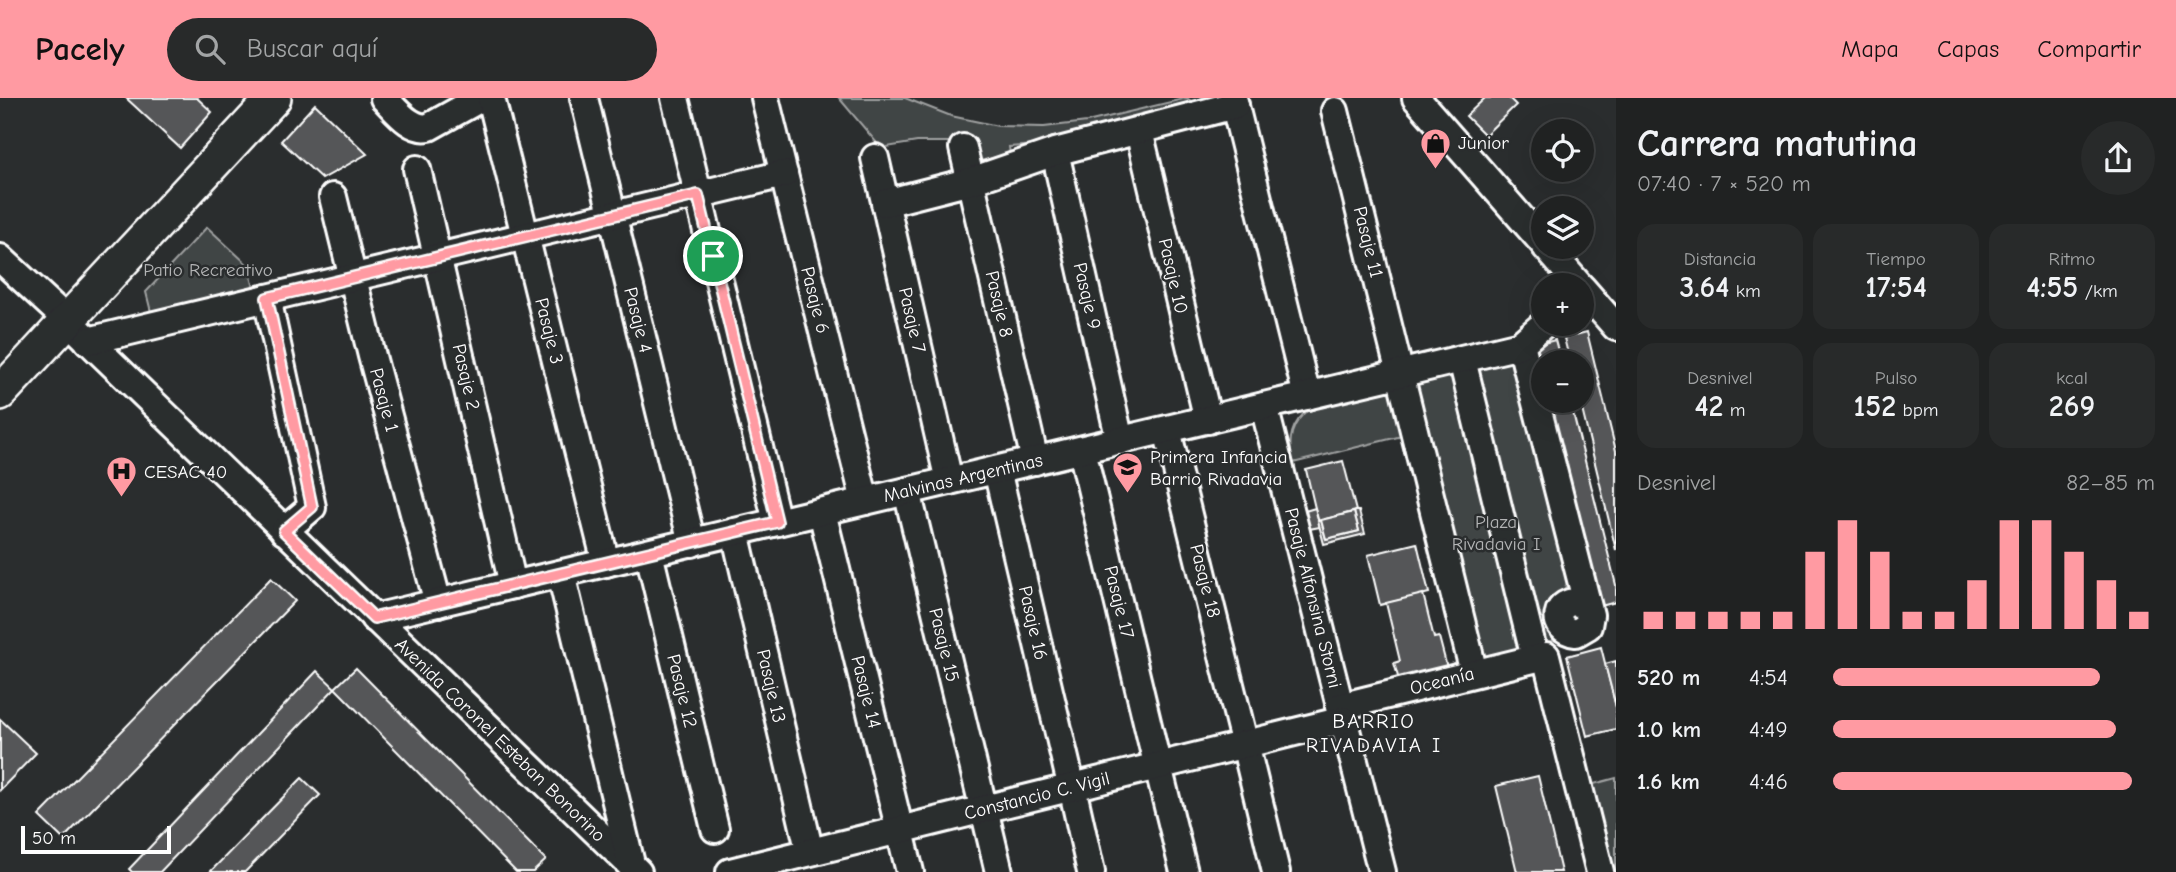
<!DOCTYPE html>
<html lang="es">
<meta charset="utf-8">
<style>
body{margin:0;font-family:"Comic Neue",sans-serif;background:#282a2a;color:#f1f3f6;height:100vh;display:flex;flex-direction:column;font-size:26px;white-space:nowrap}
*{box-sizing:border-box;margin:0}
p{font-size:23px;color:#a2a4a5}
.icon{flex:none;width:38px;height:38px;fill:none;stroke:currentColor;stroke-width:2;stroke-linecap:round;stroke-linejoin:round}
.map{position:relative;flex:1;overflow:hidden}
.panel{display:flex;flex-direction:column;background:#202222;width:560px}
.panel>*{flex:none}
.fabs{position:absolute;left:1531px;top:21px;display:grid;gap:14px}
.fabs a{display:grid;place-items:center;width:63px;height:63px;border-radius:50%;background:#202222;box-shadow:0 7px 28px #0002,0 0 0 2px #3d3f40;font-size:35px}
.scale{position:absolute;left:21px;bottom:18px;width:150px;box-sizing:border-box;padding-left:7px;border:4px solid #fff;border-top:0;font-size:19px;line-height:24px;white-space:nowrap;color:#fff;-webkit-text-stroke:5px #2a2d2e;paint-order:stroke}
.pin{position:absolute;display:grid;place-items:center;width:60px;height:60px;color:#fff;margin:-30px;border:4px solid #fff;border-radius:50%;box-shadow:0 2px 7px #0007}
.round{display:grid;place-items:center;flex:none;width:74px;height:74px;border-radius:37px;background:#282a2a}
.headline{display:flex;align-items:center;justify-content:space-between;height:119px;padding:0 21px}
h1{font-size:38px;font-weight:700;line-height:52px}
.metrics{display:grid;grid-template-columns:repeat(3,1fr);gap:10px;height:119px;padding:7px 21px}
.metrics div{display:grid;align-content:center;border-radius:18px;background:#282a2a;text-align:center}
.metrics b{font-size:30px;font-weight:700}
.metrics small{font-size:19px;font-weight:400}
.metrics p{font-size:19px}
.chart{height:196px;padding:14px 21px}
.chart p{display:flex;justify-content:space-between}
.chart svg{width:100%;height:126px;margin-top:7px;stroke:#ff9aa2;stroke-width:6}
ul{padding:0 21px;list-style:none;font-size:23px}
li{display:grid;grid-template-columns:112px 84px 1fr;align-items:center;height:52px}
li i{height:18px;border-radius:9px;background:#ff9aa2}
header{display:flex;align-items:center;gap:42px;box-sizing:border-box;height:98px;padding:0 35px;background:#ff9aa2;color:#111}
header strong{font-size:33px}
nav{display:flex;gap:38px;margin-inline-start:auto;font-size:24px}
.search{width:490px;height:63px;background:#282a2a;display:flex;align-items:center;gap:18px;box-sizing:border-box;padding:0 24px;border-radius:38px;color:#a2a4a5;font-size:26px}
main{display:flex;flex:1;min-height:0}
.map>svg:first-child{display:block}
.green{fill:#414445;stroke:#a0a2a2;stroke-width:2}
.building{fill:#555758;stroke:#fff;stroke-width:2}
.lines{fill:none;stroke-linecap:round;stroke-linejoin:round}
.minor-casing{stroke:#fff;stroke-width:32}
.major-casing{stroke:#fff;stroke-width:38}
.minor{stroke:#2a2d2e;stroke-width:26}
.major{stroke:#2a2d2e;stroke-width:33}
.route-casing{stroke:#fff;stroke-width:14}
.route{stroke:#ff9aa2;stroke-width:9}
.labels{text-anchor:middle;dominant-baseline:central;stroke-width:5;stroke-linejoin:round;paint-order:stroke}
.poi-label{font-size:19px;fill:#fff;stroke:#2a2d2e;text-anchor:start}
.street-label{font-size:19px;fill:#fff;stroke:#2a2d2e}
.park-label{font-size:19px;fill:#b3b4b5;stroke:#2a2d2e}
.neighbourhood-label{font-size:21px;letter-spacing:2px;fill:#fff;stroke:#2a2d2e}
</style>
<header>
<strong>Pacely</strong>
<div class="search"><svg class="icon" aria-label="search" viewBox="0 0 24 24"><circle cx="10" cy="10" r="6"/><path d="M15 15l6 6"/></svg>Buscar aquí</div>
<nav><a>Mapa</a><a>Capas</a><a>Compartir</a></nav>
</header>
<main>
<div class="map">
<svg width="1616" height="774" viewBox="0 0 1616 774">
<rect width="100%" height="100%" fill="#2a2d2e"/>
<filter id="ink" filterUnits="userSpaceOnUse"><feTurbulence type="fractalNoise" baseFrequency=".0143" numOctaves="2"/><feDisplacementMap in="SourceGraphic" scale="14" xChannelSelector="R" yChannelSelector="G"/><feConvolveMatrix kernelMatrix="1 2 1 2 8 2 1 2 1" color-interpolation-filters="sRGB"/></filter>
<g filter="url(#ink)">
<g class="green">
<polygon points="839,0 905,0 951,18 998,28 1044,29 1087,24 1187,0 1191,3 1191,11 1050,46 1009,49 1010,56 971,65 966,44 917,44 881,50"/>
<polygon points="207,129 248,167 254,190 152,218 146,194"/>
<path d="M1513,258L1570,481L1565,490L1552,502L1550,531L1557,558L1466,581L1406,337L1293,365C1287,342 1291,325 1310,310Z"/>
<polygon points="1616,680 1616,774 1600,774 1579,690"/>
</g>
<g class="building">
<polygon points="126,0 197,0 212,14 180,50"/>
<polygon points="1485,0 1509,0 1516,7 1485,37 1466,18"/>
<polygon points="315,6 367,56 322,81 281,43"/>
<polygon points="1587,234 1616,353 1616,452 1580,303 1582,303 1582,264 1570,264 1564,240"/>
<polygon points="1555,242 1561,264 1544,264 1544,290 1533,248"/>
<polygon points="1547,303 1570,303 1616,487 1616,504 1597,509"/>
<polygon points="1343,363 1356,413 1318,423 1306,372"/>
<polygon points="1315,410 1320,429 1309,431 1305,413"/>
<polygon points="1356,413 1359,413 1365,436 1324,446 1318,423 1321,422 1326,441 1359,433 1354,414"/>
<polygon points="1354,414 1359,433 1326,441 1321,422"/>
<polygon points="1417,445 1429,495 1380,507 1368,457"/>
<polygon points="271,480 295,503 63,741 39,718"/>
<polygon points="1423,496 1434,540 1439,539 1449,577 1401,589 1394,565 1400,563 1386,505"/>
<polygon points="1601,549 1616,609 1616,631 1587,638 1567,558"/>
<polygon points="1616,563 1616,609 1605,566"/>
<polygon points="356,570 546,762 533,774 516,774 335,590"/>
<polygon points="317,573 335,590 160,774 132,774 129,771"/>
<polygon points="0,621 36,655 0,692"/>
<polygon points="1538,678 1561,774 1517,774 1496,688"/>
<polygon points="302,680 320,697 245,774 210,774"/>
</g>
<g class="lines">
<defs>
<g id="minor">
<path d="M384,0C396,12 411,33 429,29L481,0"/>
<polyline points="491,0 606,465"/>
<polyline points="584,0 692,445"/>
<polyline points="675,0 777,424"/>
<polyline points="765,0 865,403"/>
<polyline points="1233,0 1307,298"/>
<polyline points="1416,0 1544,146"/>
<polyline points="1335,13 1474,575"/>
<polyline points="1139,33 1208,322"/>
<polyline points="963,50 1035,363"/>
<polyline points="1055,54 1120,343"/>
<polyline points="875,60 949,383"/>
<polyline points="417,71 513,487"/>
<polyline points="333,99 372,258 438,505"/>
<polyline points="885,105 971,83 1055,54 1235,7"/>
<polyline points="1546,149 1579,187"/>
<polyline points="0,160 67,222 638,774"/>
<polyline points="1582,190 1616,229"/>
<polyline points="267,200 312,409 284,433"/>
<polyline points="88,243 784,76"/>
<path d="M1521,246L1590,517L1588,528L1576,535C1549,532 1555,499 1581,505L1588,512"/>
<polyline points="1465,274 1535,560"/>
<polyline points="1264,308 1382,774"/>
<polyline points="1167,332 1242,635"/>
<polyline points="1082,352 1155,657"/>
<polyline points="997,372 1069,678"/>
<polyline points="907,393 981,700"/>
<polyline points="822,414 910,774"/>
<polyline points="735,434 807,742"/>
<polyline points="649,455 715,731"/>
<polyline points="561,476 632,770"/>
<polyline points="374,520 1516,248 1521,246 1544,226"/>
<polyline points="1339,609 1546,558 1600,774"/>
<polyline points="1245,646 1276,774"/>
<polyline points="1158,668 1184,774"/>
<polyline points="1072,689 1091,774"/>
<polyline points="984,711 999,774"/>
<polyline points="730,774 1343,622"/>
</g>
<polyline id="major" points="0,295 274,0"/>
</defs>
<use href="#minor" class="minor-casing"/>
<use href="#major" class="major-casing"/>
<use href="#minor" class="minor"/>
<use href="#major" class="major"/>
</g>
</g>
<g class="lines" filter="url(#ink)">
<defs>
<polygon id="route" points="698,97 777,424 374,520 284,433 312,409 267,200"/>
</defs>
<use href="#route" class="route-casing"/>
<use href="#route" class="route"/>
</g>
<defs>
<symbol id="shop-pin" viewBox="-11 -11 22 30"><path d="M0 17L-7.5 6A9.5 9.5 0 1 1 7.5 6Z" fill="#ff9aa2" stroke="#2a2d2e"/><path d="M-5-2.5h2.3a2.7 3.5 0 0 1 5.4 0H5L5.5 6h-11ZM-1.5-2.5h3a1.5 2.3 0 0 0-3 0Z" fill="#111"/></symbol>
<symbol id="school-pin" viewBox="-11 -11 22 30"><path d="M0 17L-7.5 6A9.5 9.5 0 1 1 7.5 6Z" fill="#ff9aa2" stroke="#2a2d2e"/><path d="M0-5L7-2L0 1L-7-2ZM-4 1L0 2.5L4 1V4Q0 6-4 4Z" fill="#111"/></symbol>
<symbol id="hospital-pin" viewBox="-11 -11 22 30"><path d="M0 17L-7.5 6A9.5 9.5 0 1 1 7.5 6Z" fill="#ff9aa2" stroke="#2a2d2e"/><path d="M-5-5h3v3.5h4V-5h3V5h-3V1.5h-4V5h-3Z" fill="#111"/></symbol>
</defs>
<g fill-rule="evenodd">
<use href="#shop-pin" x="1418" y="28" width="35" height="47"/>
<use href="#school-pin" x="1110" y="352" width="35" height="47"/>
<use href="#hospital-pin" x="104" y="356" width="35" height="47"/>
</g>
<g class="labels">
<g class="poi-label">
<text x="1458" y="45">Junior</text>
<text x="1150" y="359">Primera Infancia<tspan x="1150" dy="22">Barrio Rivadavia</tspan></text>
<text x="144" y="374">CESAC 40</text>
</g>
<g class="street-label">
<text transform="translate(1368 144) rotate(76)">Pasaje 11</text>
<text transform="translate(1173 178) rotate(77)">Pasaje 10</text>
<text transform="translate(1087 198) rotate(77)">Pasaje 9</text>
<text transform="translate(815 202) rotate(76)">Pasaje 6</text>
<text transform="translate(999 206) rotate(77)">Pasaje 8</text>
<text transform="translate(638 222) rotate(76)">Pasaje 4</text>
<text transform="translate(912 222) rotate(77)">Pasaje 7</text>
<text transform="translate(549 233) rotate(76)">Pasaje 3</text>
<text transform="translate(466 279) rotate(77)">Pasaje 2</text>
<text transform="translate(384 302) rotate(75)">Pasaje 1</text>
<text transform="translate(963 380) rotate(-13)">Malvinas Argentinas</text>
<text transform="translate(1205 483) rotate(76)">Pasaje 18</text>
<text transform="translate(1313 500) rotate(76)">Pasaje Alfonsina Storni</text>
<text transform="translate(1119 504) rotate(76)">Pasaje 17</text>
<text transform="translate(1033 525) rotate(77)">Pasaje 16</text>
<text transform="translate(944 547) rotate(76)">Pasaje 15</text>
<text transform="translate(1442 583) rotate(-14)">Oceanía</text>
<text transform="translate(771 588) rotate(77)">Pasaje 13</text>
<text transform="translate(682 593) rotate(76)">Pasaje 12</text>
<text transform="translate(866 594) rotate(76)">Pasaje 14</text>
<text transform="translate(500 642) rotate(44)">Avenida Coronel Esteban Bonorino</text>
<text transform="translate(1037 698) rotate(-14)">Constancio C. Vigil</text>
</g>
<g class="park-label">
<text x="208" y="172">Patio Recreativo</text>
<text x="1496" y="424">Plaza<tspan x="1496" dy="22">Rivadavia I</tspan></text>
</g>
<g class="neighbourhood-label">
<text x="1374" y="623">BARRIO<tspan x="1374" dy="24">RIVADAVIA I</tspan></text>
</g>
</g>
</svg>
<div class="fabs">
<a><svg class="icon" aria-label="locate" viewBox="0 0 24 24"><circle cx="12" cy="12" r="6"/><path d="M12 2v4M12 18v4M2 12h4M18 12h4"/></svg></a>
<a><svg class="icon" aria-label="layers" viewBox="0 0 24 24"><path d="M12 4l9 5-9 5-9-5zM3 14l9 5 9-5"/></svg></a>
<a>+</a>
<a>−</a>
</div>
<div class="scale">50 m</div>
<div class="pin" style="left:713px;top:158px;background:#1e9e55"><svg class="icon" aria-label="arrive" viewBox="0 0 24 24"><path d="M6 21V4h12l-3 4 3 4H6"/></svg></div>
</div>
<section class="panel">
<div class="headline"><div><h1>Carrera matutina</h1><p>07:40 · 7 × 520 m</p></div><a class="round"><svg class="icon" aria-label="share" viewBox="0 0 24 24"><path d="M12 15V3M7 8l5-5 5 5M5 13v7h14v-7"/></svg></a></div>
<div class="metrics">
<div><p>Distancia</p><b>3.64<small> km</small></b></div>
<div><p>Tiempo</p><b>17:54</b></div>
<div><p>Ritmo</p><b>4:55<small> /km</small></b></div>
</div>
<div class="metrics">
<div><p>Desnivel</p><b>42<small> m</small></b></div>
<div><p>Pulso</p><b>152<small> bpm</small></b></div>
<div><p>kcal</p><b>269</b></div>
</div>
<div class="chart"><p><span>Desnivel</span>82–85 m</p>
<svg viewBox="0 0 160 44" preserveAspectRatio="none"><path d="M5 44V38M15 44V38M25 44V38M35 44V38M45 44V38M55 44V17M65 44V6M75 44V17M85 44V38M95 44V38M105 44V27M115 44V6M125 44V6M135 44V17M145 44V27M155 44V38"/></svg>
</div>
<ul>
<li><b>520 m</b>4:54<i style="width:83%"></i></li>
<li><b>1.0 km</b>4:49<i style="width:88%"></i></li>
<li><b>1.6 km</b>4:46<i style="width:93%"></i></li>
</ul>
</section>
</main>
